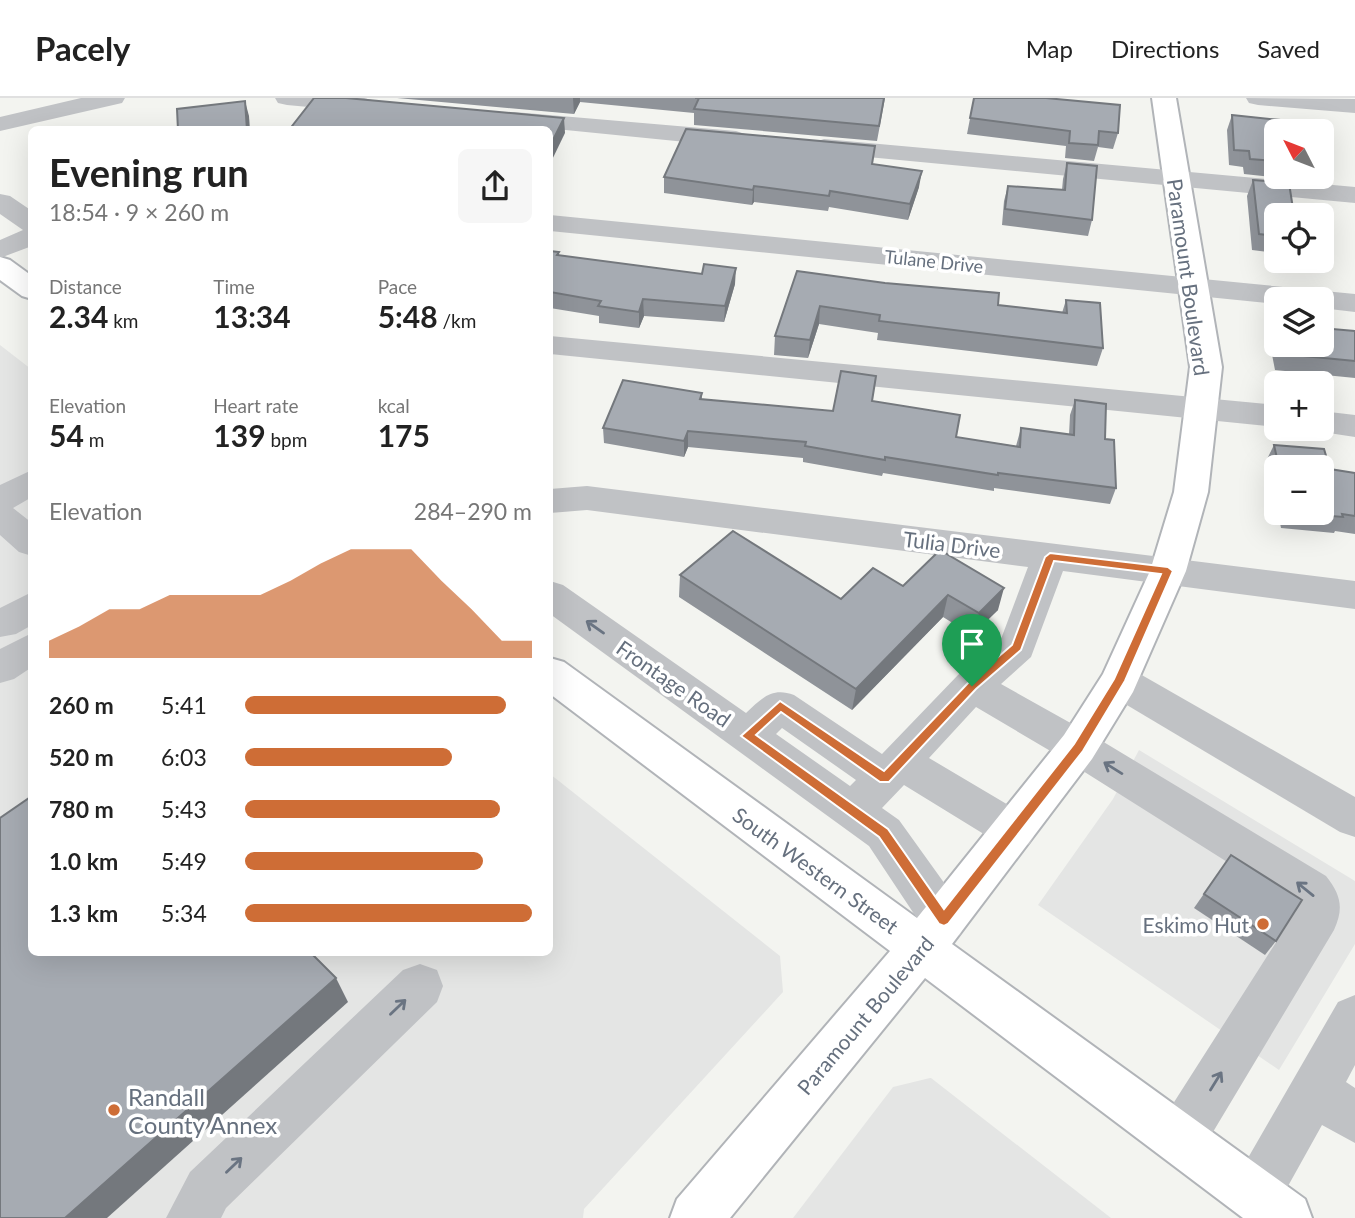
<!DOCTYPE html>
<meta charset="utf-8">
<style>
body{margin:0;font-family:Lato,sans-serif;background:#f6f6f6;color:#222;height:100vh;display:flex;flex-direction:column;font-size:26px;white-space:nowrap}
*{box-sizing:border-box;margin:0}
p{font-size:23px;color:#767676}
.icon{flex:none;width:38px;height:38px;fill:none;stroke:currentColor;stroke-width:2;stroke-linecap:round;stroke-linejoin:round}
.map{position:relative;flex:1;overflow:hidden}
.details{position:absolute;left:28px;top:28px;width:525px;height:830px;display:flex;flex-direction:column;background:#fff;border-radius:10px;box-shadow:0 7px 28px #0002}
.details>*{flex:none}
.needle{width:46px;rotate:312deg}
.controls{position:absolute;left:1264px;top:21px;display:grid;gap:14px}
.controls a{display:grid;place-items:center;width:70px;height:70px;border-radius:10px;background:#fff;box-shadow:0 7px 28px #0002;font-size:35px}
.pin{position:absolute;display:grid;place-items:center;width:60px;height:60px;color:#fff;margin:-72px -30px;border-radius:50% 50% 50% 0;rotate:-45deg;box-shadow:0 0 7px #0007}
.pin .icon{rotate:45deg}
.round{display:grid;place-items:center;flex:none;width:74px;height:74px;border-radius:10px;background:#f6f6f6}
.head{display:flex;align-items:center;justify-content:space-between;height:119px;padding:0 21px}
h1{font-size:38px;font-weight:700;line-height:52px}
.metrics{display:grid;grid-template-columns:repeat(3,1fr);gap:10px;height:119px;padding:7px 21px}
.metrics div{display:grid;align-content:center}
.metrics b{font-size:30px;font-weight:700}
.metrics small{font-size:19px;font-weight:400}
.metrics p{font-size:19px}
.chart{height:196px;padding:14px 21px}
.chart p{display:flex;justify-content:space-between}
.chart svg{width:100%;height:126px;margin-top:7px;fill:#ce6d36;opacity:.7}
ul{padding:0 21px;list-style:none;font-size:23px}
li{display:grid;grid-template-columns:112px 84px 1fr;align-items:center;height:52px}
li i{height:18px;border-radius:9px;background:#ce6d36}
header{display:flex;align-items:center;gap:42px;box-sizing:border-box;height:98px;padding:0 35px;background:#fff;border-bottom:2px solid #e0e0e0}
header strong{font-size:33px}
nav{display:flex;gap:38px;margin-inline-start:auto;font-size:24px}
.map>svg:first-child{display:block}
.built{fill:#e4e5e4}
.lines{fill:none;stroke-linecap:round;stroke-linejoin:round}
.major-casing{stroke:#b1b4b8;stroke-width:4}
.minor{fill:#c0c2c5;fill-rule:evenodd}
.major{fill:#fff;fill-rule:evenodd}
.wall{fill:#8f9399}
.shaded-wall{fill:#74787d}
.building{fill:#a6abb2;stroke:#74787d;stroke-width:2}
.oneway{stroke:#6a7482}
.route{fill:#ce6d36;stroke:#fff;stroke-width:2;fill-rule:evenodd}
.poi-dot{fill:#ce6d36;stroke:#fff;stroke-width:2.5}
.labels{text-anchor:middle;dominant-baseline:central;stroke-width:7;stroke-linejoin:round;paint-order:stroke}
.far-street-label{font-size:18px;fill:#66707e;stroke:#fff}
.street-label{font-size:21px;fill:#66707e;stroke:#fff}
.poi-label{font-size:21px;fill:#66707e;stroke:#fff;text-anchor:end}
.near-poi-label{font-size:24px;fill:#66707e;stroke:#fff;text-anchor:start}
</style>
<header>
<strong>Pacely</strong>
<nav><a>Map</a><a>Directions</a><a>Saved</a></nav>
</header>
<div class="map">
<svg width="1355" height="1120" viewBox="0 0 1355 1120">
<rect width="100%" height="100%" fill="#f3f4f0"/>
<g class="built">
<polygon points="0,247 31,271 32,854 550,854 550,676 780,858 783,894 584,1111 583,1120 0,1120"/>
<polygon points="1139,652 1355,783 1355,846 1279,972 1038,807 1113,701"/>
<polygon points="930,980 931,980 1111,1120 793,1120 893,989"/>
</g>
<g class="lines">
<defs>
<g id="major">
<polygon points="1152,0 1176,0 1222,269 1208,394 1186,473 1133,594 1092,661 952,846 1305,1101 1312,1120 1243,1120 925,880 730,1120 670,1120 677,1101 890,853 550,596 550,560 564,564 917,820 1064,637 1103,576 1150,473 1174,394 1190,269"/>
<polygon points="0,159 10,162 32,178 32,201 22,198 0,182"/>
</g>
</defs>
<use href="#major" class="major-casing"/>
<g class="minor">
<polygon points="81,0 125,0 122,5 0,33 0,19"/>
<polygon points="275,0 364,0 372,2 375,7 372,12 363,14 287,7 278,5"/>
<polygon points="1246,0 1355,1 1355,15 1258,7 1249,5"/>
<polygon points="514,14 736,33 745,36 749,41 745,46 736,49 505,26 502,21 505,16"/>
<polygon points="824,41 1355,89 1355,105 815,54 811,49 815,44"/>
<polygon points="0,96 10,98 32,113 32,148 0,160 0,142 23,132 0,116"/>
<polygon points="550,117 1355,196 1355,214 1321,210 1321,201 1276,201 1276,206 550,133"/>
<polygon points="550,238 1276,307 1276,329 550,256"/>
<polygon points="1321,313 1355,317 1355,339 1309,332 1321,331"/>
<polygon points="32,372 32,399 13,410 32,425 32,458 19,454 0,437 0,387"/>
<path d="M587,388L1355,483V511L1063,473L1031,559L1001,586L1092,637L1326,778C1341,797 1344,810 1334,832L1198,1059L1180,1066L1162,1059L1155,1041L1162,1023L1296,813L1294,806L1064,661L976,609L929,660L1030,720L1036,733L1030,746L1015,752L1000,746L904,687L882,710L899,722L960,807L967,822L960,837L944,843L928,837L869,748L550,516V483L563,487L746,615C762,600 772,589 794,597L882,656L958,577L1001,541L1028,469L587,412L550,415V391ZM782,630L856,682L850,688L776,636Z"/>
<polygon points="32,494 32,527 16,536 0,539 0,510"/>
<polygon points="32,535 32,569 14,581 0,585 0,551"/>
<polygon points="1119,568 1133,572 1355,699 1355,739 1340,734 1105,594 1099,583 1105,572"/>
<polygon points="420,866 437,872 443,888 437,904 226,1110 221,1120 166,1120 190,1074 403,872"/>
<path d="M1355,897V967L1346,984L1355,990V1045L1322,1027L1273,1115C1260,1120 1250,1120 1237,1115L1229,1097L1237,1079L1338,904Z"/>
</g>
<use href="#major" class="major"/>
</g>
<g class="wall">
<polygon points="397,0 885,0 877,43 694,27 694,15 580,4 574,16"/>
<polygon points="974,0 1118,35 1113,51 1098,49 1094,63 1065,60 1066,48 967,36"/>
<polygon points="1232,17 1276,33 1276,79 1280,80 1244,76 1243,69 1229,67 1227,32"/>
<polygon points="1067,65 1092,122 1088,138 1002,127 1004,103 1008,88 1062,92 1063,81"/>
<polygon points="873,66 919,89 908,122 829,109 828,113 754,104 752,107 664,95 664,79"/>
<polygon points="1253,82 1276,117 1276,155 1252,152 1247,98"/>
<polygon points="550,153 559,154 559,158 735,186 724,224 644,218 639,230 599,225 599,218 550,210"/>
<polygon points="797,173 998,207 1062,215 1066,202 1103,250 1097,268 877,242 878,235 819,226 808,260 774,257 775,238"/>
<polygon points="1276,226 1276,247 1321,247 1355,233 1355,280 1275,272 1269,241"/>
<polygon points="702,295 702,302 833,313 872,303 956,339 1016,348 1021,330 1069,337 1070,317 1075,302 1105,341 1116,390 1110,406 994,390 994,393 883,375 882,378 803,364 803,360 688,349 684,359 604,345 603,330"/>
<polygon points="1274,347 1330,371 1355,375 1355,436 1335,433 1334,435 1281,430 1278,415 1321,415 1321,369 1276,369 1276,406 1266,363"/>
<polygon points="940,452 998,512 972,537 943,519 852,612 679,499 680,477 841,501 903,488"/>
<polygon points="1231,757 1276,843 1265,857 1194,810"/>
</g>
<g class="shaded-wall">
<polygon points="573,0 580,0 580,4 574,16"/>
<polygon points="245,3 249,18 250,32 247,32"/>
<polygon points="564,20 565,35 550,66 550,48"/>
<polygon points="922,73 919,89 908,122 910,106"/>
<polygon points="754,88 754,104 752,107 753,92"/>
<polygon points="736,170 735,186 724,224 725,208"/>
<polygon points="643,201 644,218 639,230 639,214"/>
<polygon points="820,208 819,226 808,260 810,242"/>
<polygon points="688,333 688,349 684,359 684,343"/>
<polygon points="1004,490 998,512 972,537 979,515"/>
<polygon points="948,497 943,519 852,612 856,591"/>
<polygon points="336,880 348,904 107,1120 65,1120"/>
</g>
<g class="building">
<polygon points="314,0 346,0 564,20 550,48 550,32 289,32"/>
<polygon points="695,0 884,0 879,28 694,11 699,0"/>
<polygon points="974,0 1046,0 1120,7 1118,35 1099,33 1098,47 1069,45 1070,33 970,20"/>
<polygon points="245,3 247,32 178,32 177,11"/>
<polygon points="1232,17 1280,22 1281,33 1276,33 1276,63 1250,61 1249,53 1234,52"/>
<polygon points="686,31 875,48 872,66 922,73 910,106 830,93 829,98 754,88 753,92 664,79"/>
<polygon points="1067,65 1097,68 1092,122 1005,111 1008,88 1065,92"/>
<polygon points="1253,82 1289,85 1294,117 1276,117 1276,138 1259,136"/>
<polygon points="550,153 559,154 557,157 702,176 704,166 736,170 725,208 643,201 639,214 598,208 601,203 550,194"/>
<polygon points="797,173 885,185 999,195 998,207 1067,215 1066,202 1100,205 1103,250 879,223 880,217 820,208 810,242 775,238"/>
<polygon points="1321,230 1355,233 1355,263 1283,256 1281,247 1321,247"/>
<polygon points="841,273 876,278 872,303 960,317 956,339 1020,349 1021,330 1074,337 1075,302 1106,306 1105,341 1114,342 1116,390 998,375 998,377 885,359 885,362 805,348 806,344 688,333 684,343 603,330 623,282 702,295 700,301 833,313"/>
<polygon points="1274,347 1324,351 1330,371 1355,375 1355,418 1342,416 1343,419 1295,415 1321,415 1321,369 1279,369"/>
<polygon points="733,433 841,501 873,470 903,488 940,452 1004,490 979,515 948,497 856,591 680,477"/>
<polygon points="32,698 32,854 310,854 336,880 65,1120 0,1120 0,720"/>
<polygon points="1231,757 1302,802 1276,843 1204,796"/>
</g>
<defs><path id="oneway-shaft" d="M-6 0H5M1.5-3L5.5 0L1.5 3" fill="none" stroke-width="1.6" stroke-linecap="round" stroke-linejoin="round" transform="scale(1.75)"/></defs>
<g class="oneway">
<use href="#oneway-shaft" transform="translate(595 529) rotate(-145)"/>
<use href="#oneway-shaft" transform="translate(1113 670) rotate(-148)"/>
<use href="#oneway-shaft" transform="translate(1305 791) rotate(-141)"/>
<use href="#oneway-shaft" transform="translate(398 909) rotate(-44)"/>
<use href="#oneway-shaft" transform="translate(1216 983) rotate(-58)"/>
<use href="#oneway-shaft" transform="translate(234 1067) rotate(-44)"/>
</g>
<path class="route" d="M1050,455L1168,469L1173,473L1125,583L1083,653L948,826L944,828L939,826L879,739L741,638L780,603L884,673L968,585L1012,547L1045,459ZM1054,463L1161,476L1114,581L1074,646L944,811L888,731L756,637L781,614L880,684H889L976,591L1021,552Z"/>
<g class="poi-dot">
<circle cx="1263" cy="826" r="7"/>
<circle cx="114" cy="1012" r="7"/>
</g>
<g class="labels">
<g class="far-street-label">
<text transform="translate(934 163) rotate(6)">Tulane Drive</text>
</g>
<g class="street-label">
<text transform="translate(1189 179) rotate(82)">Paramount Boulevard</text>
<text transform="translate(952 446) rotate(7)">Tulia Drive</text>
<text transform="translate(674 585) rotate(35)">Frontage Road</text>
<text transform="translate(816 772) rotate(36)">South Western Street</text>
<text transform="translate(865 917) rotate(-50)">Paramount Boulevard</text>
</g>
<g class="poi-label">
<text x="1249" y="826">Eskimo Hut</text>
</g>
<g class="near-poi-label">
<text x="128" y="998">Randall<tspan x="128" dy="28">County Annex</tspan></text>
</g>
</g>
</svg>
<div class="controls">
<a><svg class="needle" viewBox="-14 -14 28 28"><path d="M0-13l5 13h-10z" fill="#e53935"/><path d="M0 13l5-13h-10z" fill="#767676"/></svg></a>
<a><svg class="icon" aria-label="locate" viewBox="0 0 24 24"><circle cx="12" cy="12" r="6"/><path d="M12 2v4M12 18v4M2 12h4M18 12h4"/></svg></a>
<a><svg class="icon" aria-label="layers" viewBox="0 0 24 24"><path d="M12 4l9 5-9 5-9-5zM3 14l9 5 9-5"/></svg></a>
<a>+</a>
<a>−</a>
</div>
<div class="pin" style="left:972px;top:588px;background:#1e9e55"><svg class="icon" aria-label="arrive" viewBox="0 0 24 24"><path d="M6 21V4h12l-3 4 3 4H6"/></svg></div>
<section class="details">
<div class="head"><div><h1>Evening run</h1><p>18:54 · 9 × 260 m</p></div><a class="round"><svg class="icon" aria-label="share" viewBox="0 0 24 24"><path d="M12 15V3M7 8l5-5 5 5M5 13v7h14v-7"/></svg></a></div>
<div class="metrics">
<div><p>Distance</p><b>2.34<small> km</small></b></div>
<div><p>Time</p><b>13:34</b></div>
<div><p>Pace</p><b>5:48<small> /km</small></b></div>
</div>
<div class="metrics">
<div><p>Elevation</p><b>54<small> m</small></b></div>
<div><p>Heart rate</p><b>139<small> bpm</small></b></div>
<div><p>kcal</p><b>175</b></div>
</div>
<div class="chart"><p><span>Elevation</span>284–290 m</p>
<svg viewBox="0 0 160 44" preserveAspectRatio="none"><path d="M0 44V38L10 33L20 27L30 27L40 22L50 22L60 22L70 22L80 17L90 11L100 6L110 6L120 6L130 17L140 27L150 38L160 38V44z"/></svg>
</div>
<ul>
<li><b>260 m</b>5:41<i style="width:91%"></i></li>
<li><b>520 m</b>6:03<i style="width:72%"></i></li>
<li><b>780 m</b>5:43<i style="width:89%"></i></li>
<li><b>1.0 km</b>5:49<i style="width:83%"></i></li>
<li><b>1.3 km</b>5:34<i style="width:100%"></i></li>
</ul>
</section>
</div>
